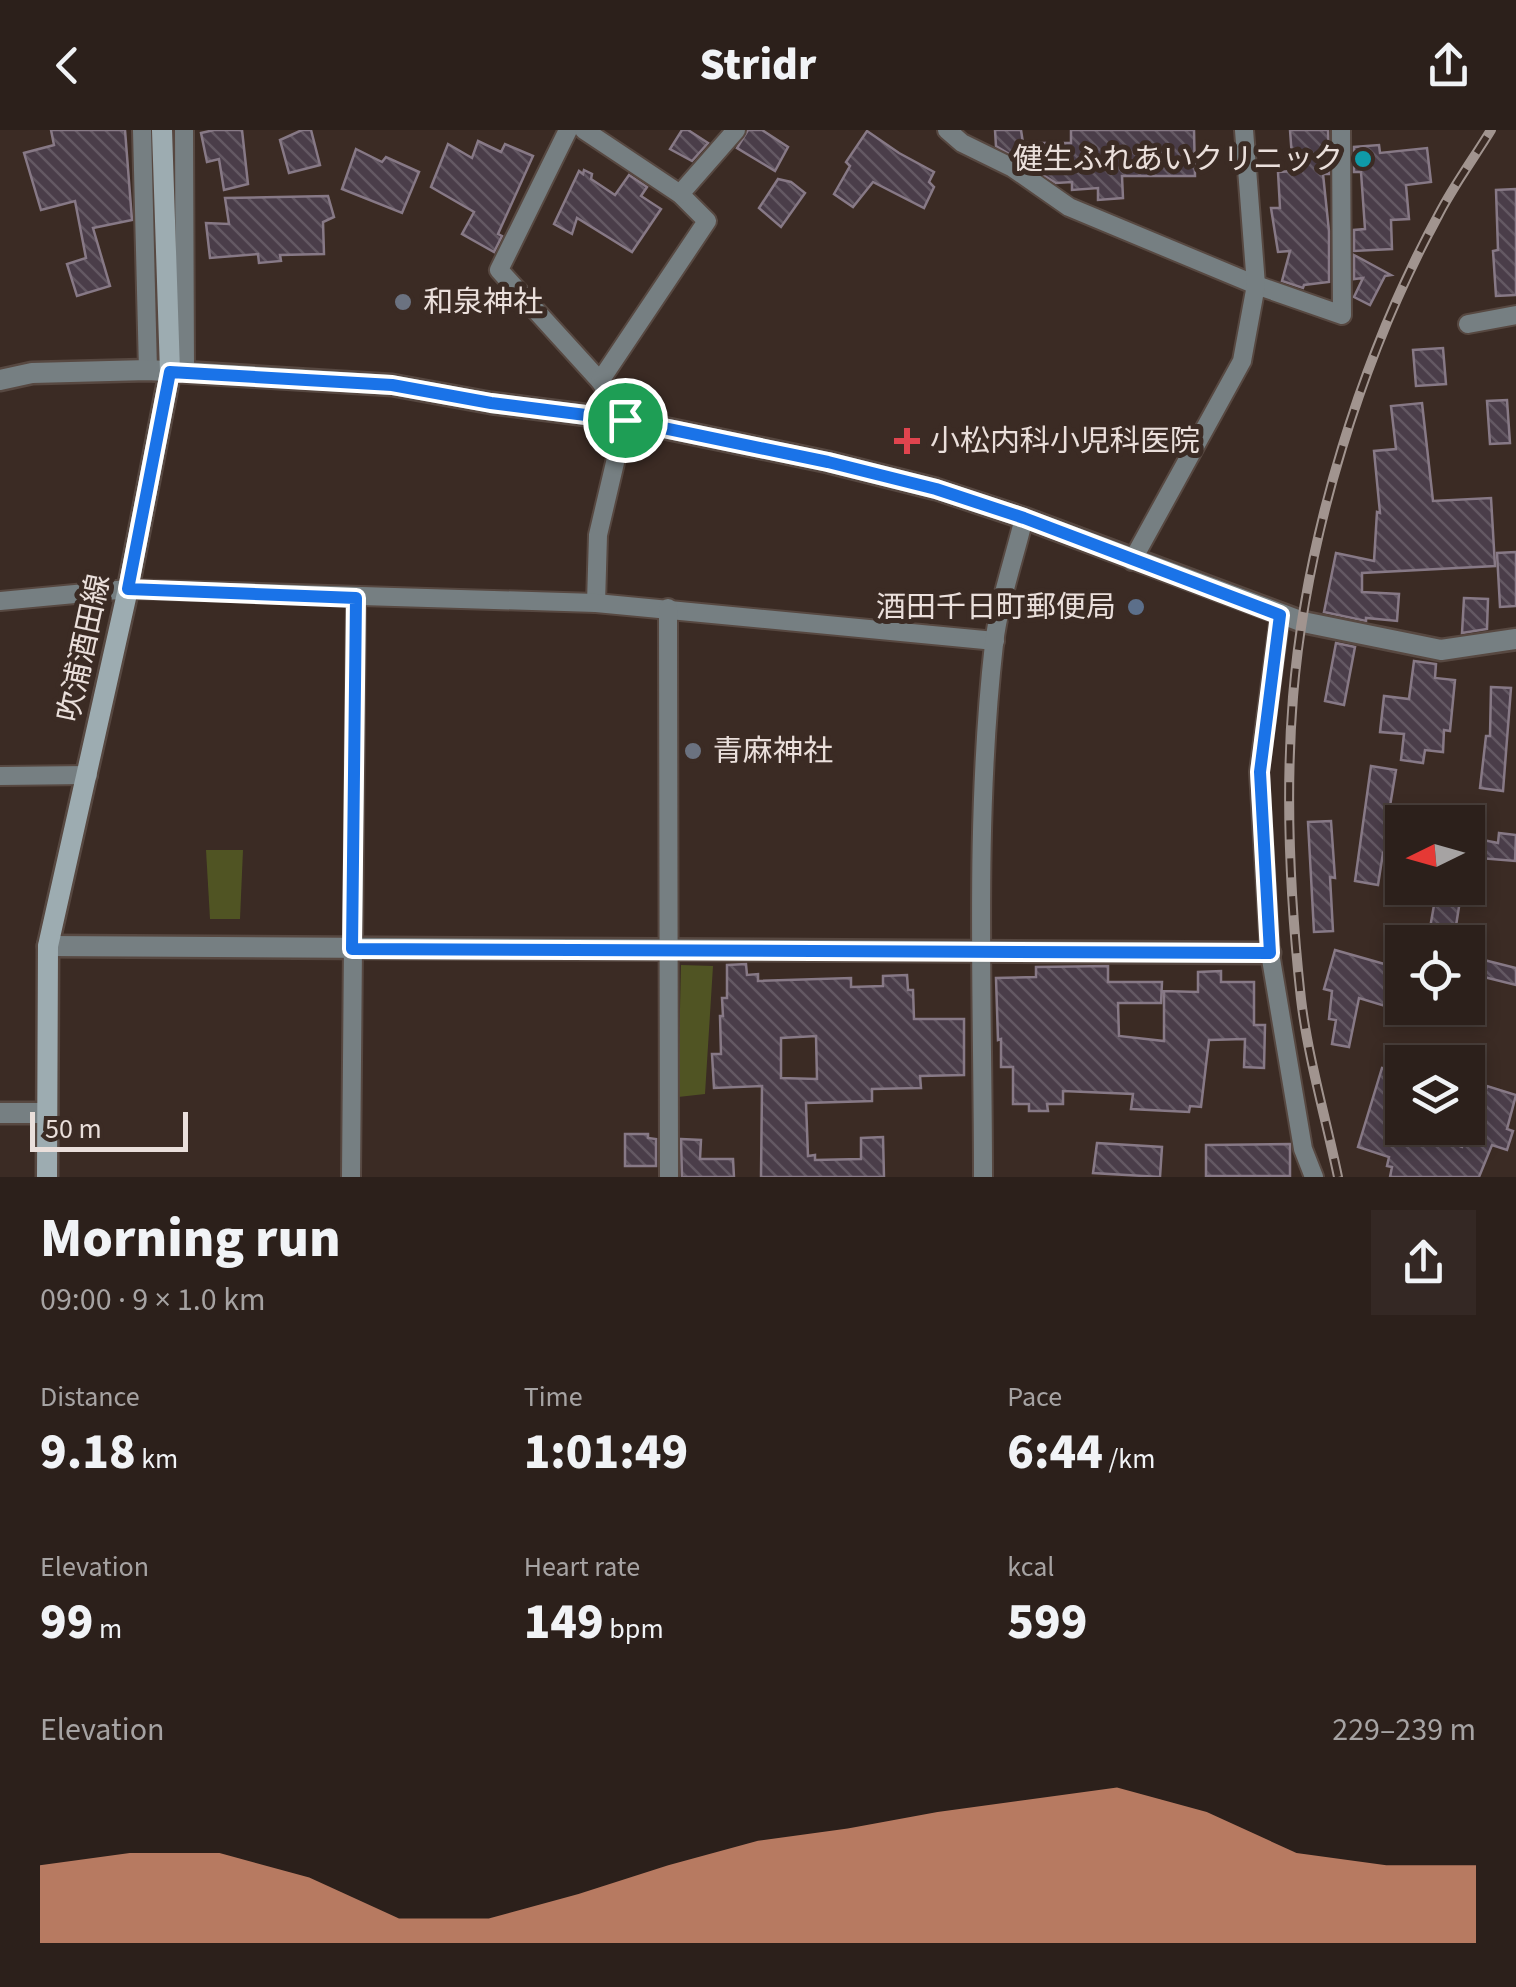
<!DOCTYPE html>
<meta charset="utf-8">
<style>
body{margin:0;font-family:"Source Sans 3","Noto Sans JP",sans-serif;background:#342824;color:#f1f3f6;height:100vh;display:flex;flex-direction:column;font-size:38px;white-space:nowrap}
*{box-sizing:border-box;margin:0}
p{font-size:32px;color:#a6a3a3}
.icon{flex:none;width:55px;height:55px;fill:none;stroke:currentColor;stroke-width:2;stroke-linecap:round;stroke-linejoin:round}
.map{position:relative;height:1047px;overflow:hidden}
.side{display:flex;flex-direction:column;background:#2c201b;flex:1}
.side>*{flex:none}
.needle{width:65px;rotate:265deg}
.tools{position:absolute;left:1385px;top:675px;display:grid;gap:20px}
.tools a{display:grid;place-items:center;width:100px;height:100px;border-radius:0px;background:#2c201b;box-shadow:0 5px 15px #0003,0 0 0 2px #483e3a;font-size:50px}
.scale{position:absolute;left:30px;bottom:25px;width:158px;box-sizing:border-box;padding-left:10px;border:5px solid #eadfdb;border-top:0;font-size:28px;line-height:35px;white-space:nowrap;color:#eadfdb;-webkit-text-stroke:8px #3b2b24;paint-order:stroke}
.pin{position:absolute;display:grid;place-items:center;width:85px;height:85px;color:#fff;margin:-42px;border:5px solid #fff;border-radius:50%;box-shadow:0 2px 10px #0007}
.round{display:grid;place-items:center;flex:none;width:105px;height:105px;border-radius:0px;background:#342824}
.head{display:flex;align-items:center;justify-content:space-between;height:170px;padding:0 40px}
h1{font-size:55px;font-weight:800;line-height:75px}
.metrics{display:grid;grid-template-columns:repeat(3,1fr);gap:15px;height:170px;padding:10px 40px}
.metrics div{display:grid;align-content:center}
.metrics b{font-size:50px;font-weight:800}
.metrics small{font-size:28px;font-weight:400}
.metrics p{font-size:28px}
.chart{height:280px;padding:20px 40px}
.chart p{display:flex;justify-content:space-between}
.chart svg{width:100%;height:180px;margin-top:10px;fill:#f2a07f;opacity:.7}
header{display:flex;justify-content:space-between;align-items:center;height:130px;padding:0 40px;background:#2c201b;font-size:45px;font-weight:800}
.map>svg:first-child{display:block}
.park{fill:#505423}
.building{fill:url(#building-back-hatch);stroke:#877986;stroke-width:2.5;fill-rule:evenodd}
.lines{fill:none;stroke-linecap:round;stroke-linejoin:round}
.minor-casing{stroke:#574841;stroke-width:22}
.tertiary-casing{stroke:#574841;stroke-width:25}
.secondary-casing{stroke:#574841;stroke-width:25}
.minor{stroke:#767f82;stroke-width:18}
.tertiary{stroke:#767f82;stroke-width:20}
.secondary{stroke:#9dacb1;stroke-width:20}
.rail-casing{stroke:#a1948f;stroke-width:10}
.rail{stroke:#3b2b24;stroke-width:6;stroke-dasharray:19;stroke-linecap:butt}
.route-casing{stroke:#fff;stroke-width:20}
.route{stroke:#1a73e8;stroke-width:12}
.culture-dot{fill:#0f9aa8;stroke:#3b2b24;stroke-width:4}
.worship-dot{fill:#6b7280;stroke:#3b2b24;stroke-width:4}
.health-dot{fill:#e0444e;stroke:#3b2b24;stroke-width:4}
.service-dot{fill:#5c6f8a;stroke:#3b2b24;stroke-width:4}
.labels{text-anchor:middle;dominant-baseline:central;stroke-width:10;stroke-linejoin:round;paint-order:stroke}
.poi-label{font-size:30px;fill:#eadfdb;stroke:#3b2b24;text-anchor:start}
.street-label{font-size:30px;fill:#eadfdb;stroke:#3b2b24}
</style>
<header><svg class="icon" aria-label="back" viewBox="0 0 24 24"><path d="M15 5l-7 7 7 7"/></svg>Stridr<svg class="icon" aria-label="share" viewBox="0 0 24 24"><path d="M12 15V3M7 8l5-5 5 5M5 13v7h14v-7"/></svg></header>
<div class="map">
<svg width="1516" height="1047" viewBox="0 0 1516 1047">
<defs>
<pattern id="building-back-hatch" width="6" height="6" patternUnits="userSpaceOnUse" patternTransform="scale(2.5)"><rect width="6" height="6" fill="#4a3d49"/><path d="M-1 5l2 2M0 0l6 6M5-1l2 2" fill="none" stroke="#645963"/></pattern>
</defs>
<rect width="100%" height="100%" fill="#3b2b24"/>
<g class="park">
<polygon points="206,720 243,720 240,789 210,789"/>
<polygon points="681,835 713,836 705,964 678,967"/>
</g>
<g class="building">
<polygon points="51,0 125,0 132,90 93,98 110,156 77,166 67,134 86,128 75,71 41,80 24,23 54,15"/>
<polygon points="214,0 242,0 248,54 224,60 219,29 207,32 201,3"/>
<polygon points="302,0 311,0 320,35 289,43 280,10"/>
<polygon points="682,0 688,0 708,13 692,31 670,19"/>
<polygon points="748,0 762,0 788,17 775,41 737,18"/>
<polygon points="995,0 1021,0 1023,13 1071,13 1071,0 1194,0 1195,46 1122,46 1123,68 1098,70 1098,58 1072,60 1072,52 1056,53 996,16"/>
<polygon points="1290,0 1328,0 1329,44 1323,44 1329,101 1329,152 1304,155 1303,158 1282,151 1290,121 1278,122 1271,78 1280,78 1278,42 1293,41"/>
<polygon points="867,1 899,23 934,42 929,52 934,57 924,78 873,52 853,77 834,64 850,36 846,32"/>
<polygon points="478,11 501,22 505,14 533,26 498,104 502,106 494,122 462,104 474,82 431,57 448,14 472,28"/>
<polygon points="1379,15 1380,23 1427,18 1431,52 1406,55 1409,89 1391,90 1392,119 1354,121 1354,100 1365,99 1361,42 1354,42 1354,17"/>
<polygon points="356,19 382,32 386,27 419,42 402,83 342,59"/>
<polygon points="584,40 592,44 591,49 615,65 629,45 647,57 641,66 661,79 632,122 577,88 572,104 554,94 579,41 583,44"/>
<polygon points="778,49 791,52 805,63 781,97 759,78"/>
<polygon points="1516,59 1516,165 1496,166 1493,121 1498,120 1496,60"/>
<polygon points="328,66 334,87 323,92 324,124 280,125 281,131 259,133 258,124 210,128 206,93 229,94 225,68"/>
<polygon points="1354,125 1391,145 1385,146 1370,175 1354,167 1363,148 1354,149"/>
<polygon points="1443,218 1446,254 1416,256 1413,220"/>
<polygon points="1507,270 1510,313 1490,314 1487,271"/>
<polygon points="1422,273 1433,371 1491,368 1495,436 1362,443 1362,462 1399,464 1397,491 1366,488 1366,491 1324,482 1336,423 1374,431 1377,382 1380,383 1374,321 1396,319 1391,276"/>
<polygon points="1516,422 1516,476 1500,477 1497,423"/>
<polygon points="1464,468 1488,469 1487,499 1462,503"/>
<polygon points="1336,513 1355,517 1344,575 1325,571"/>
<polygon points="1414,531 1436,534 1435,548 1455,550 1450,601 1444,600 1443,622 1425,620 1423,633 1401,630 1404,604 1380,602 1384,566 1409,569"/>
<polygon points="1491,557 1511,558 1503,661 1480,658 1486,606 1490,606"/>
<polygon points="1371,636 1396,640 1390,676 1402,679 1402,726 1383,723 1378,755 1355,751"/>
<polygon points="1331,691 1335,748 1330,747 1333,801 1314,802 1308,692"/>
<polygon points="1499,703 1516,705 1515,731 1468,727 1468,707 1498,713"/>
<polygon points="1437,758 1462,758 1455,802 1430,798"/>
<polygon points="1335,820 1402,839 1402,881 1359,868 1349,917 1332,914 1336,890 1329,889 1332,861 1324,859"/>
<polygon points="1484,830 1516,838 1516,855 1480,846"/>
<path d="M746,834L747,845L758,844V851L851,848V857L883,856V846L907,845L908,860H913L914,889H964V945L920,946L921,958L872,959V971L806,973L808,1026L815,1025V1030L861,1029V1008L883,1007L884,1047H761L762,956L714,958L712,924H721L720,886H723L722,868H727V835ZM816,906L817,949L781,948V908Z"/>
<polygon points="1108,836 1108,852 1162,852 1161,873 1118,873 1119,906 1164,911 1164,861 1198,862 1198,842 1221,841 1221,852 1254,852 1254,895 1265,895 1264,938 1244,937 1245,909 1209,910 1201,977 1190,976 1189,982 1131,979 1133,964 1063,961 1063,974 1047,974 1048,981 1029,981 1029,974 1013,974 1013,937 1001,937 1001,909 998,910 996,848 1036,847 1036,837"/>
<polygon points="1382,938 1402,944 1402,998 1423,998 1421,1002 1462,1017 1468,998 1468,971 1481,975 1487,956 1516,965 1507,999 1513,1001 1507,1020 1492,1015 1479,1047 1390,1047 1392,1037 1387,1036 1389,1027 1358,1017"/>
<polygon points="625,1004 648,1004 648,1008 656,1009 656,1036 625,1036"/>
<polygon points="681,1009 701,1010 700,1029 733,1029 734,1047 682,1047"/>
<polygon points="1097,1013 1162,1017 1160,1047 1093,1043"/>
<polygon points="1290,1014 1290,1046 1206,1046 1206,1015"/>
</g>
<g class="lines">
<defs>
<g id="minor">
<polyline points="142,0 148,240"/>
<polyline points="184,0 185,243"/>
<polyline points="568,0 499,140 600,251 625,290 598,405 596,473"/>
<polyline points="584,0 680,64 707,91 600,251"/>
<polyline points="947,0 962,13 1013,38 1069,77 1256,155 1342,185 1341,0"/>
<polyline points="680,64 736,0"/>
<polyline points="1468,194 1516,185"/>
<polyline points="1132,431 1242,231 1256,155 1244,0"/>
<polyline points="0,471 128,459 596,473 995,511"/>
<polyline points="668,478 669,1047"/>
<polyline points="1280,485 1259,642 1270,823 1303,1019 1314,1047"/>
<polyline points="0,646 88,645"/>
<polyline points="351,1047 356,468"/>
<path d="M983,1047C983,870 974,690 994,514C999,472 1014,429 1024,388"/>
</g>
<g id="tertiary">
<polyline points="0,250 32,243 148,240 392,255 491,273 625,290 828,332 936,359 1024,388 1303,492 1441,520 1516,509"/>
<polyline points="48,816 1270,823"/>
<polyline points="0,983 47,983"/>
</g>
<polyline id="secondary" points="47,1047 48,816 128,459 170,242 162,0"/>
</defs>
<use href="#minor" class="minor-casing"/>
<use href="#tertiary" class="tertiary-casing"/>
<use href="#secondary" class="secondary-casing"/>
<use href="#minor" class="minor"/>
<use href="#tertiary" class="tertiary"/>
<use href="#secondary" class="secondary"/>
<defs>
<path id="rail" d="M1338,1047C1326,989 1308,928 1301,869C1290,769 1285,667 1293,567C1306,406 1362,225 1439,84C1454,55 1474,28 1491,0"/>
</defs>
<use href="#rail" class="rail-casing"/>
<use href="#rail" class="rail"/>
</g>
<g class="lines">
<defs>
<polygon id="route" points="170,242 392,255 491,273 625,290 828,332 936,359 1024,388 1280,485 1260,642 1270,823 352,819 356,468 128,459"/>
</defs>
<use href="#route" class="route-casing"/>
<use href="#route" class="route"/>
</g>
<circle class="culture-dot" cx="1363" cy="29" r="10"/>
<g class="worship-dot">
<circle cx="403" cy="172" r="10"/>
<circle cx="693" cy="621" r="10"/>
</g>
<path class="health-dot" d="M902 296h10v10h10v10h-10v10h-10v-10h-10v-10h10z"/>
<circle class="service-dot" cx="1136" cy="477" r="10"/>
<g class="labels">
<g class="poi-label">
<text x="1343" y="29" text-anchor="end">健生ふれあいクリニック</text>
<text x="423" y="172">和泉神社</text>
<text x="930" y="311">小松内科小児科医院</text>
<text x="1116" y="477" text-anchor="end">酒田千日町郵便局</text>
<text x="713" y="621">青麻神社</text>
</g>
<g class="street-label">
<text transform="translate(84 518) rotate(-78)">吹浦酒田線</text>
</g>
</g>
</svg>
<div class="tools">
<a><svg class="needle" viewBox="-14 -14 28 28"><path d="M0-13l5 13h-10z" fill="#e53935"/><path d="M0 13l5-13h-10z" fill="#a6a3a3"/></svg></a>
<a><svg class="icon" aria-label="locate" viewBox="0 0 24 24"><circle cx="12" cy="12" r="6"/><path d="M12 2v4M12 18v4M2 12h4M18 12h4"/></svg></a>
<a><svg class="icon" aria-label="layers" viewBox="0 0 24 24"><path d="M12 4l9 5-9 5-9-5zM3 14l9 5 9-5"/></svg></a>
</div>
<div class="scale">50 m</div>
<div class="pin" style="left:625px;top:290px;background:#1e9e55"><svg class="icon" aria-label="arrive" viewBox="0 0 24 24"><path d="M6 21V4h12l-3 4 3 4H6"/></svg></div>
</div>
<section class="side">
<div class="head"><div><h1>Morning run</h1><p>09:00 · 9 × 1.0 km</p></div><a class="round"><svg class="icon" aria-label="share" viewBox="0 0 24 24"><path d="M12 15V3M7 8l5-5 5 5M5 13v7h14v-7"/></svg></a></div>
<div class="metrics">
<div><p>Distance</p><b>9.18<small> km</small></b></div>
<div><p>Time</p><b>1:01:49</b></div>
<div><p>Pace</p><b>6:44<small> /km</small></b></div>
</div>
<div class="metrics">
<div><p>Elevation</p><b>99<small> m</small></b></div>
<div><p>Heart rate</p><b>149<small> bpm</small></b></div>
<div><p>kcal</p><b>599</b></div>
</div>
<div class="chart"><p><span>Elevation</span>229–239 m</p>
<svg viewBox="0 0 160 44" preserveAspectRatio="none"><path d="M0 44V25L10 22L20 22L30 28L40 38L50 38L60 32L70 25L80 19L90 16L100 12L110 9L120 6L130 12L140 22L150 25L160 25V44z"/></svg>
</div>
</section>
